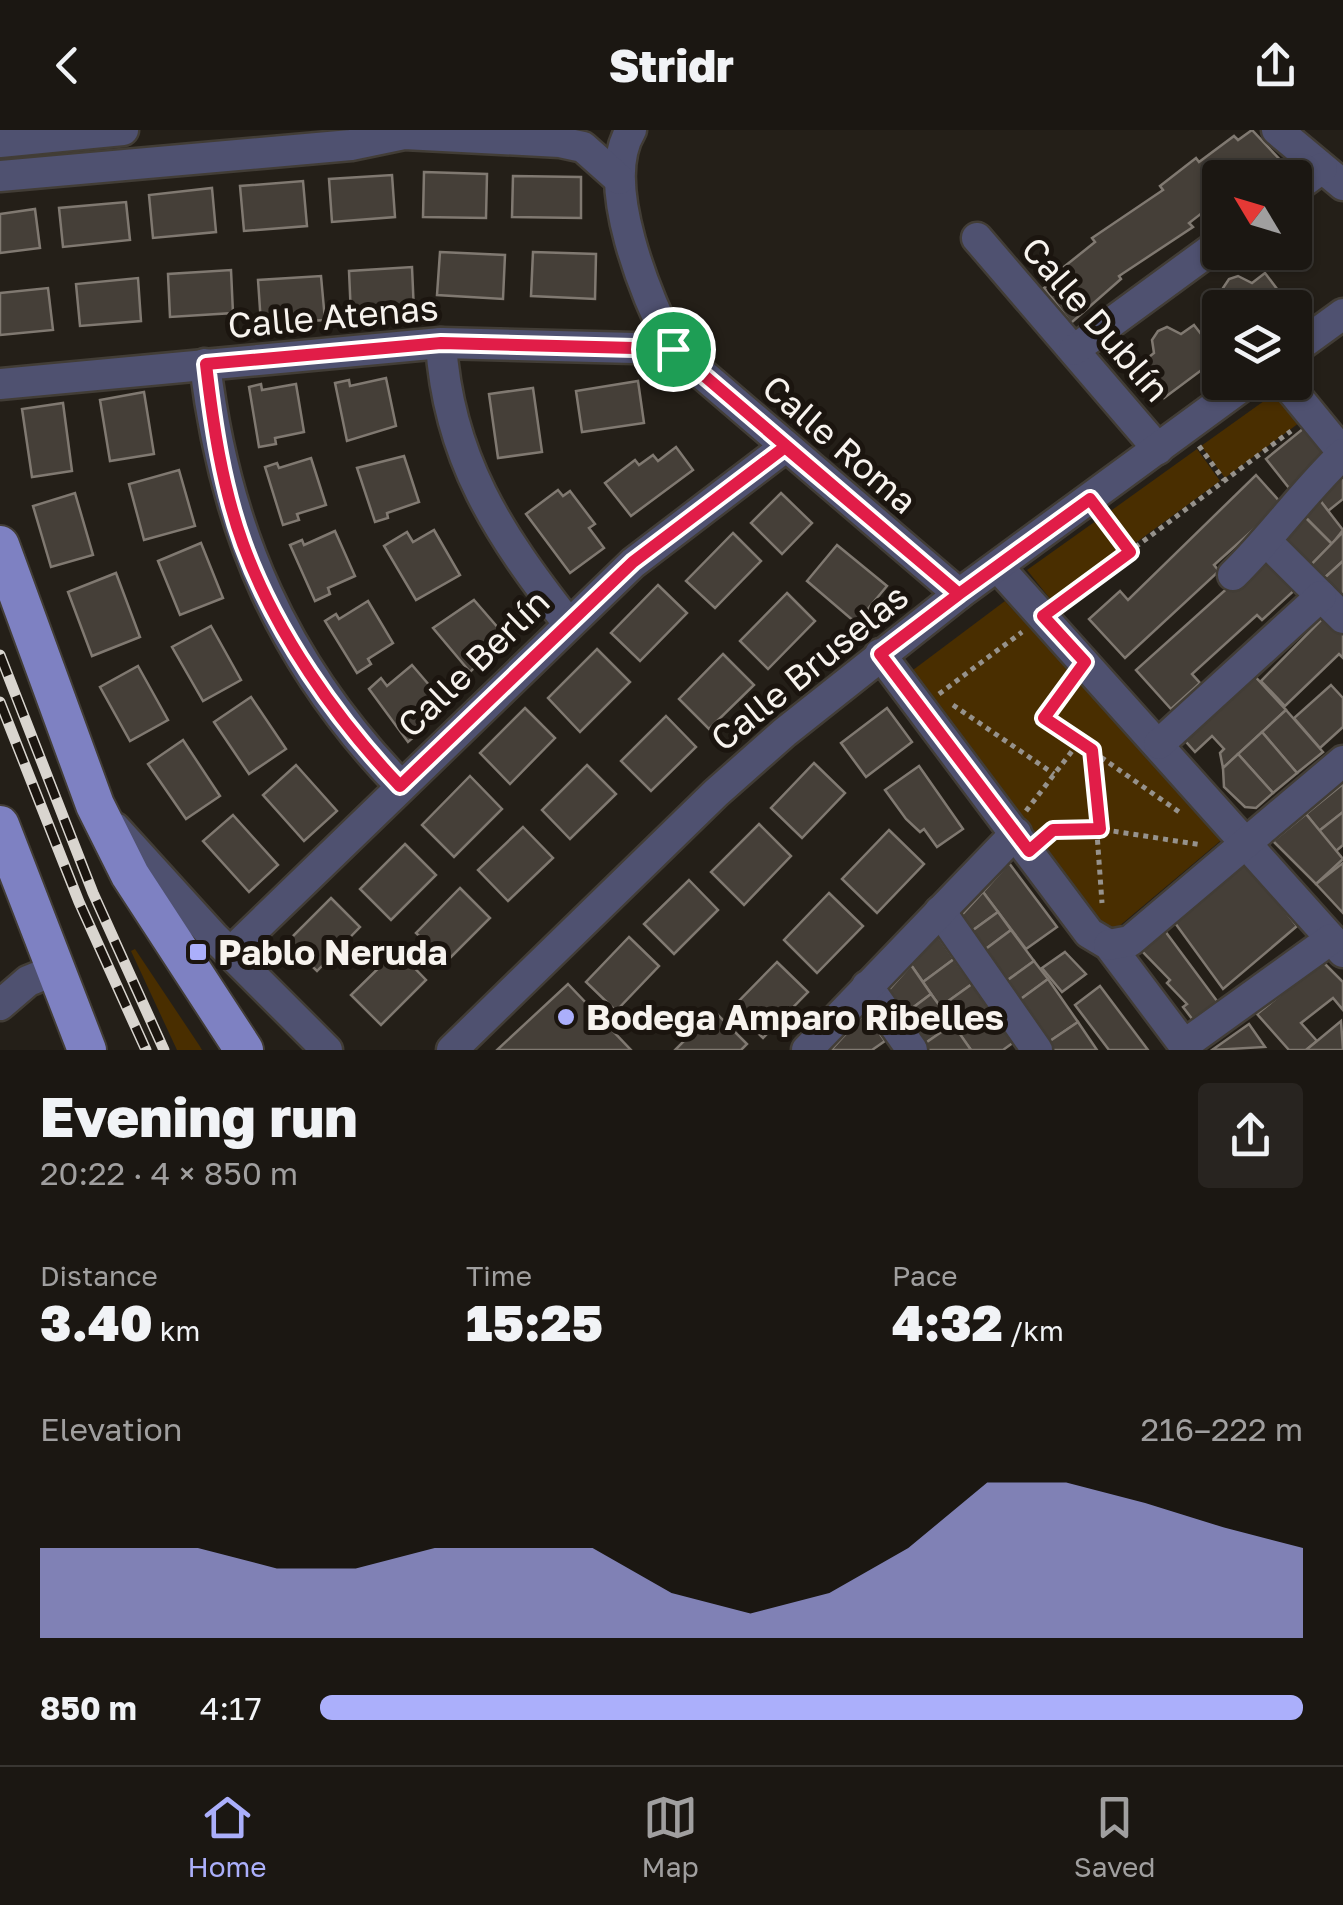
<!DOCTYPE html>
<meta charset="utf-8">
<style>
body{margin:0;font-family:"Golos Text",sans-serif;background:#282420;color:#f1f3f6;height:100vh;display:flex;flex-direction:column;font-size:38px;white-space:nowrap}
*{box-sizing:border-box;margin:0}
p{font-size:32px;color:#a09f9f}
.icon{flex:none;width:55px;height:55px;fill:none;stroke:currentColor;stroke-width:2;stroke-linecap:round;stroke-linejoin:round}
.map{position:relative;height:920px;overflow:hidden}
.details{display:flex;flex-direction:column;background:#1b1712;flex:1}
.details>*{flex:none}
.needle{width:65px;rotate:308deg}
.tools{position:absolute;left:1202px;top:30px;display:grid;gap:20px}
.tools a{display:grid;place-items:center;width:110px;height:110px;border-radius:10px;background:#1b1712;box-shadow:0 2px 8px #0004,0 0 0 2px #393632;font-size:50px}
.pin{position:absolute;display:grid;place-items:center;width:85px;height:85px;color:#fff;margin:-42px;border:5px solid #fff;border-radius:50%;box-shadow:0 2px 10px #0007}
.round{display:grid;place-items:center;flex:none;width:105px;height:105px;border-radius:10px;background:#282420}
.headline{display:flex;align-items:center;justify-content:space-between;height:170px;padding:0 40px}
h1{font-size:55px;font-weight:800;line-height:75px}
.stats{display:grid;grid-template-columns:repeat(3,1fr);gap:15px;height:170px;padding:10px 40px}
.stats div{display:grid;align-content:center}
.stats b{font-size:50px;font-weight:800}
.stats small{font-size:28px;font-weight:400}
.stats p{font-size:28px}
.chart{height:280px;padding:20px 40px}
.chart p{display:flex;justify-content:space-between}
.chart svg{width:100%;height:180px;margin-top:10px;fill:#abaffb;opacity:.7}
ul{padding:0 40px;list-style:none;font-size:32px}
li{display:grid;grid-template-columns:160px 120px 1fr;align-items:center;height:75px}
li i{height:25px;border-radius:12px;background:#abaffb}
header{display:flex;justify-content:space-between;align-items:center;height:130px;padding:0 40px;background:#1b1712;font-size:45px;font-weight:800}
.dock{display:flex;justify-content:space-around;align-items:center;height:140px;border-top:2px solid #393632;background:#1b1712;font-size:28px;color:#a09f9f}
.dock a{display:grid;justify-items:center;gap:5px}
.dock .active{color:#abaffb}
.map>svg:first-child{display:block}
.green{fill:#492e00}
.building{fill:#453f38;stroke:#807971;stroke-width:2.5}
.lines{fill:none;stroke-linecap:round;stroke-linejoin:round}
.minor-casing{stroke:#423d36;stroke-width:35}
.major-casing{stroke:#423d36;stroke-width:42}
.path{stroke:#96928c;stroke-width:5;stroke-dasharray:5 5;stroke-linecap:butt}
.minor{stroke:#4f5170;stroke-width:30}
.major{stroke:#7e81c2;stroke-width:38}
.rail-casing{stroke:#d9d5cf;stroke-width:11}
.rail{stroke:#1b150f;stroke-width:8;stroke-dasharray:22;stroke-linecap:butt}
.route-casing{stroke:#fff;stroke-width:20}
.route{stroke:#e11d48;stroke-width:12}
.poi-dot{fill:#abaffb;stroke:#1b150f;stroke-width:4}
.labels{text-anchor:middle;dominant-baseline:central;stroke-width:10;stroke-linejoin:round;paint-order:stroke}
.street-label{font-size:35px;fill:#f7f3ee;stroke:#1b150f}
.poi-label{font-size:35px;font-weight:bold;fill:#f7f3ee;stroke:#1b150f;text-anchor:start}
</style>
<header><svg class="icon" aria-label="back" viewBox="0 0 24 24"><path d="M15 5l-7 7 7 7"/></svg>Stridr<svg class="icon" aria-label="share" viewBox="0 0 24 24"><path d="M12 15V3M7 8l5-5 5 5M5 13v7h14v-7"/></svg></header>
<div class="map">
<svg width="1343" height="920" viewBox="0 0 1343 920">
<rect width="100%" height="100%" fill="#241f18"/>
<g class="green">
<polygon points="1275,263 1299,293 1225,348 1201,316"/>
<polygon points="1197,319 1220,351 1130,417 1105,385"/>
<polygon points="1100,388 1126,422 1055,475 1027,440"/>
<polygon points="1005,471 1225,707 1111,803 905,546"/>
<polygon points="135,819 199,915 202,920 177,920 131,821"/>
</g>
<g class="building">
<polygon points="1252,0 1286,36 1270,48 1220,48 1220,69 1189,93 1193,97 1119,146 1121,149 1071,193 1044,158 1063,144 1060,140 1095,112 1092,108 1163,60 1160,56 1196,28 1199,32 1234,6 1238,10"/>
<polygon points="424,42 487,44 486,88 423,87"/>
<polygon points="392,45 395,87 332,92 329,49"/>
<polygon points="513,46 581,47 581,88 512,87"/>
<polygon points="303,51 307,96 244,101 240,56"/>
<polygon points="212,58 216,102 153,108 149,65"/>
<polygon points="126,72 130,110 63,117 59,78"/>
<polygon points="35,79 40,118 0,123 0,84"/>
<polygon points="440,122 505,125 503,169 437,165"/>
<polygon points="533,122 596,124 595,169 531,166"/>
<polygon points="412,137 414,182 351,186 349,141"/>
<polygon points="231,140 233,183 170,187 168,144"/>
<polygon points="1265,143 1290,176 1220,178 1220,196 1210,183 1225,172 1223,158 1229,149 1238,146 1252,153"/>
<polygon points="321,146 325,190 261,194 258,150"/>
<polygon points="138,148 141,191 80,196 76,154"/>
<polygon points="48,158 53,200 0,205 0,163"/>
<polygon points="1194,195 1219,227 1164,268 1139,235 1154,223 1152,210 1158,201 1167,197 1181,204"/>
<polygon points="386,248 396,296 347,311 335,253 349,250 350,256"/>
<polygon points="638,251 644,293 582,302 576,261"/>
<polygon points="261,254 262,260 296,254 304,302 275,308 276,314 259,317 249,257"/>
<polygon points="533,258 542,322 498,328 489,264"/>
<polygon points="144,262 154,324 110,331 100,270"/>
<polygon points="63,273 72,341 32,347 22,279"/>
<polygon points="1304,298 1327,328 1289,358 1266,329"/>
<polygon points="676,317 693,340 631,386 605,353 635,330 639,335 653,325 658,331"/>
<polygon points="404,326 419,372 387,383 388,388 375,392 357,338"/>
<polygon points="311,328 326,375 297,384 299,390 283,395 265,337 277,333 279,338"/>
<polygon points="1337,339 1343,347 1343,369 1328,381 1312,360"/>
<polygon points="179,340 195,396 144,410 129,354"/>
<polygon points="1256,345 1282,374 1214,435 1219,441 1125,528 1089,489 1120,461 1128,470"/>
<polygon points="558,360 563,366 570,361 595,394 589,398 604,418 570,443 526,384"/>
<polygon points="1312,360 1343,400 1332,414 1301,383"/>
<polygon points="75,363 93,425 51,437 33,376"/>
<polygon points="781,363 812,393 782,424 751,393"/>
<polygon points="1302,384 1332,414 1307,439 1278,410"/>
<polygon points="434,400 460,445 416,470 384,416 407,402 413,412"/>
<polygon points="335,401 355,446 328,458 330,464 315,471 290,415 302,410 304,415"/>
<polygon points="1343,402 1343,431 1320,452 1307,439"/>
<polygon points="733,403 761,431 715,478 686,451"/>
<polygon points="201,413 223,468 180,485 158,431"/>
<polygon points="837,415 887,456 856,493 807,451"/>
<polygon points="1272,427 1298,457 1262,490 1257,485 1192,544 1200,553 1171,579 1136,540 1232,454 1237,459"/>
<polygon points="1343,431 1343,476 1320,452"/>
<polygon points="116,443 140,507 92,526 68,462"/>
<polygon points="658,455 687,483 640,531 611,503"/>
<polygon points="787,463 815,491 768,539 740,511"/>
<polygon points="474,470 506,507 470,542 433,498"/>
<polygon points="368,471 393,513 368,529 371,534 357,543 325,491 336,484 339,489"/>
<polygon points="1328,483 1343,499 1343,528 1339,524 1285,576 1261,551"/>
<polygon points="211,496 241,550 203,571 172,517"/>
<polygon points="597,519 630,552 580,602 548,568"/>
<polygon points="723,524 754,555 709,599 679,569"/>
<polygon points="412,535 442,570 418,591 424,598 408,612 369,559 381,548 387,556"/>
<polygon points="138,536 168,590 130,611 100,557"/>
<polygon points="1250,541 1286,580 1223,638 1220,623 1224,619 1212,606 1195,622 1180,605"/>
<polygon points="1331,555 1343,568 1343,597 1320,618 1294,588"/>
<polygon points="251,567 286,619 249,644 214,592"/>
<polygon points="525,578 555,608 510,654 480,623"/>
<polygon points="887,578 912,612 866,647 841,613"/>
<polygon points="1286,580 1323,622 1297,643 1262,602"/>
<polygon points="666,586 696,617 651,661 621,631"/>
<polygon points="1262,602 1297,643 1273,663 1238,624"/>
<polygon points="183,610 220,666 186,689 148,634"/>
<polygon points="1238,624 1273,663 1256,678 1245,677 1224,657 1223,638"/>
<polygon points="814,633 845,663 802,708 771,678"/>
<polygon points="296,635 337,681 304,711 263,665"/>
<polygon points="587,635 616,664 570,709 542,680"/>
<polygon points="919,636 963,699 937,717 924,699 920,702 906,689 885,660"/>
<polygon points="470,646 502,679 454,727 422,695"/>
<polygon points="1343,654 1343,682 1319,701 1306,684"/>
<polygon points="1343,682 1343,715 1336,721 1319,701"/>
<polygon points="1306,684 1343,729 1316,754 1273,711"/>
<polygon points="233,685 278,735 249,762 203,711"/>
<polygon points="759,694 791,726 744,775 711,742"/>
<polygon points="523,697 553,728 508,771 478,740"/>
<polygon points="889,700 924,734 877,783 842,749"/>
<polygon points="405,714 436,745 391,790 360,759"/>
<polygon points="1245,731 1297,796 1223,859 1175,793"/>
<polygon points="1009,733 1057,797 1026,819 983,762"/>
<polygon points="1343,733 1343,783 1316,754"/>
<polygon points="689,750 718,780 674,824 644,794"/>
<polygon points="460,758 490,788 446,832 416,803"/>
<polygon points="983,762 998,782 969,803 959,788"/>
<polygon points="829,763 863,796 817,843 784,810"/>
<polygon points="331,768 360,797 317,841 287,812"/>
<polygon points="998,782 1011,800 983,821 969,803"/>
<polygon points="1011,800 1034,831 1005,852 983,821"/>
<polygon points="1165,801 1220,875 1196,894 1183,877 1187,874 1167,853 1170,850 1141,820"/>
<polygon points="938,806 954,829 923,852 911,835"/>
<polygon points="629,807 659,836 616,881 586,852"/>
<polygon points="397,820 426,850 381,895 351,865"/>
<polygon points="1065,822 1086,844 1062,862 1042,838"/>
<polygon points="954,829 972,854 940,877 923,852"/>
<polygon points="1034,831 1048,849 1018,871 1005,852"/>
<polygon points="1322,831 1343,852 1343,880 1333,868 1301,893 1317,911 1306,920 1289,920 1257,884"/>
<polygon points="777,832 808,862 763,908 732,878"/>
<polygon points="911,835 931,864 903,885 887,862"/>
<polygon points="1048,849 1078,892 1047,913 1018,871"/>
<polygon points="568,854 631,920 497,920"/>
<polygon points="972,854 1014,912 1003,920 971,920 940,877"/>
<polygon points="1100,856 1148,920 1109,920 1075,875"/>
<polygon points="931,864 953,894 924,914 903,885"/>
<polygon points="714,881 747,914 741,920 675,920"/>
<polygon points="865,883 885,911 872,920 831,920"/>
<polygon points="1341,891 1343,920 1306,920 1317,911"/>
<polygon points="1078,892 1097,920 1052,920 1047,913"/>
<polygon points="953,894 971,920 928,920 924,914"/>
<polygon points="1249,894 1265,917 1212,920"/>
</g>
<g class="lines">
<defs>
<g id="minor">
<path d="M631,0C598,53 647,168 673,219L959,464"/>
<polyline points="1277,0 1343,55"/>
<polyline points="0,12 123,0"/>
<polyline points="0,46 351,15 404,4 560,12 583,17 619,49"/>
<polyline points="1295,58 1322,38"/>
<polyline points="977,108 1158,319"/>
<path d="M441,213C448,328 499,405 568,493"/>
<polyline points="1295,219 1343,184"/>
<polyline points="1074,220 1220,113"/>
<path d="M205,234C225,401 283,534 401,656"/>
<polyline points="1285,252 1343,323"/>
<polyline points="0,254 441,213 673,219"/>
<polyline points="1267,412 1343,488"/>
<polyline points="998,437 1343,822"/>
<path d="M1233,445C1273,406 1303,362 1343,324"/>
<polyline points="880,524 1089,803 1109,815 1184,915 1331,809"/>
<polyline points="1159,614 1321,466"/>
<polyline points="115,698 213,806 327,920"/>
<polyline points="940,781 1037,920"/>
<polyline points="1109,815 1130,811 1343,631"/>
<polyline points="231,822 633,433 785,317"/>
<polyline points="867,856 912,920"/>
<polyline points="0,875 28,851 55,840"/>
<polyline points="452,920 716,663 785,602 959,464 1248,252"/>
<polyline points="807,920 1016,703"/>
</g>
<g id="major">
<polyline points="0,415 95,675 130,745 244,920"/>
<polyline points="0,695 87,920"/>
</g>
</defs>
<use href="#minor" class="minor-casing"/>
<use href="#major" class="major-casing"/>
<g class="path">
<polyline points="1199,316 1224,350"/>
<polyline points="1104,388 1129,422"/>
<polyline points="1063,471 1291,301"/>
<polyline points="1069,554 1045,588 1182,684"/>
<polyline points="939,564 1022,502"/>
<polyline points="953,575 1054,644"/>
<polyline points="1091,620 1102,773"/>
<polyline points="1026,681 1079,612"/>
<polyline points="1046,706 1053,700 1100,699 1202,715"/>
</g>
<use href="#minor" class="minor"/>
<use href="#major" class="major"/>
<defs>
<g id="rail">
<polyline points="0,525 93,763 164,920"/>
<polyline points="0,572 79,772 146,920"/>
</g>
</defs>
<use href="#rail" class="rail-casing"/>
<use href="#rail" class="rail"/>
</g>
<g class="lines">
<defs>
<path id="route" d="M673,219L441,213L206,234C213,295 222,356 243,414C275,502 336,589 400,656L633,432L785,317L959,464L880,524L1029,721L1053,700L1100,699L1092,620L1044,588L1085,532L1043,486L1130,422L1090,369L959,464L673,219"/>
</defs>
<use href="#route" class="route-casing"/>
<use href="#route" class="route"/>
</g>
<g class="poi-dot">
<rect x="188" y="812" width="20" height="20" rx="5"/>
<circle cx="566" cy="887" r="10"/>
</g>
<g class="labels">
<g class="street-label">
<text transform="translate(333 186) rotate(-5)">Calle Atenas</text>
<text transform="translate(1096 189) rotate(49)">Calle Dublín</text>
<text transform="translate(840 314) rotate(41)">Calle Roma</text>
<text transform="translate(473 533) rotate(-44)">Calle Berlín</text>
<text transform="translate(809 537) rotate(-39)">Calle Bruselas</text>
</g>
<g class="poi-label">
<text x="218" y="822">Pablo Neruda</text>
<text x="586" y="887">Bodega Amparo Ribelles</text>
</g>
</g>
</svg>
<div class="tools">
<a><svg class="needle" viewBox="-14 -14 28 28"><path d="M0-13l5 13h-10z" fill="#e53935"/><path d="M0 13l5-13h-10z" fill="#a09f9f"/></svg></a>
<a><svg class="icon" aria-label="layers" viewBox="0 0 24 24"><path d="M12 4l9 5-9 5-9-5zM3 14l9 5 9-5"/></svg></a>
</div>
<div class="pin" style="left:673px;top:219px;background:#1e9e55"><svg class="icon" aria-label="arrive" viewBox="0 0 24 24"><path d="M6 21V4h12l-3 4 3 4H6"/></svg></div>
</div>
<section class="details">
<div class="headline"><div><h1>Evening run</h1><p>20:22 · 4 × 850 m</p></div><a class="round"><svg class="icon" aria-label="share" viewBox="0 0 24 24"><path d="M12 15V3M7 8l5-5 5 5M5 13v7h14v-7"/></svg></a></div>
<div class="stats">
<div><p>Distance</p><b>3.40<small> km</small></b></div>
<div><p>Time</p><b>15:25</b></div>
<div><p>Pace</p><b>4:32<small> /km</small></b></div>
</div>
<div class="chart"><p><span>Elevation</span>216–222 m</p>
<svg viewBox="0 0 160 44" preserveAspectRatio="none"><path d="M0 44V22L10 22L20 22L30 27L40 27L50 22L60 22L70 22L80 33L90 38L100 33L110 22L120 6L130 6L140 11L150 17L160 22V44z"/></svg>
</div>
<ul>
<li><b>850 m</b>4:17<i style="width:100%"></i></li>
</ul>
</section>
<nav class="dock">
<a class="active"><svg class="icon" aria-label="home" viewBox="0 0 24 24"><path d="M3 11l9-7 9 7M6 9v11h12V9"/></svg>Home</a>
<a><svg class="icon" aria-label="map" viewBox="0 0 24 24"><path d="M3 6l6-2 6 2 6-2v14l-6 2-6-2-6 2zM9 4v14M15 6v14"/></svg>Map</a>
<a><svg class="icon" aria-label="saved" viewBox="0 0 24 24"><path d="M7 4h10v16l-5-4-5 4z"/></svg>Saved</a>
</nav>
